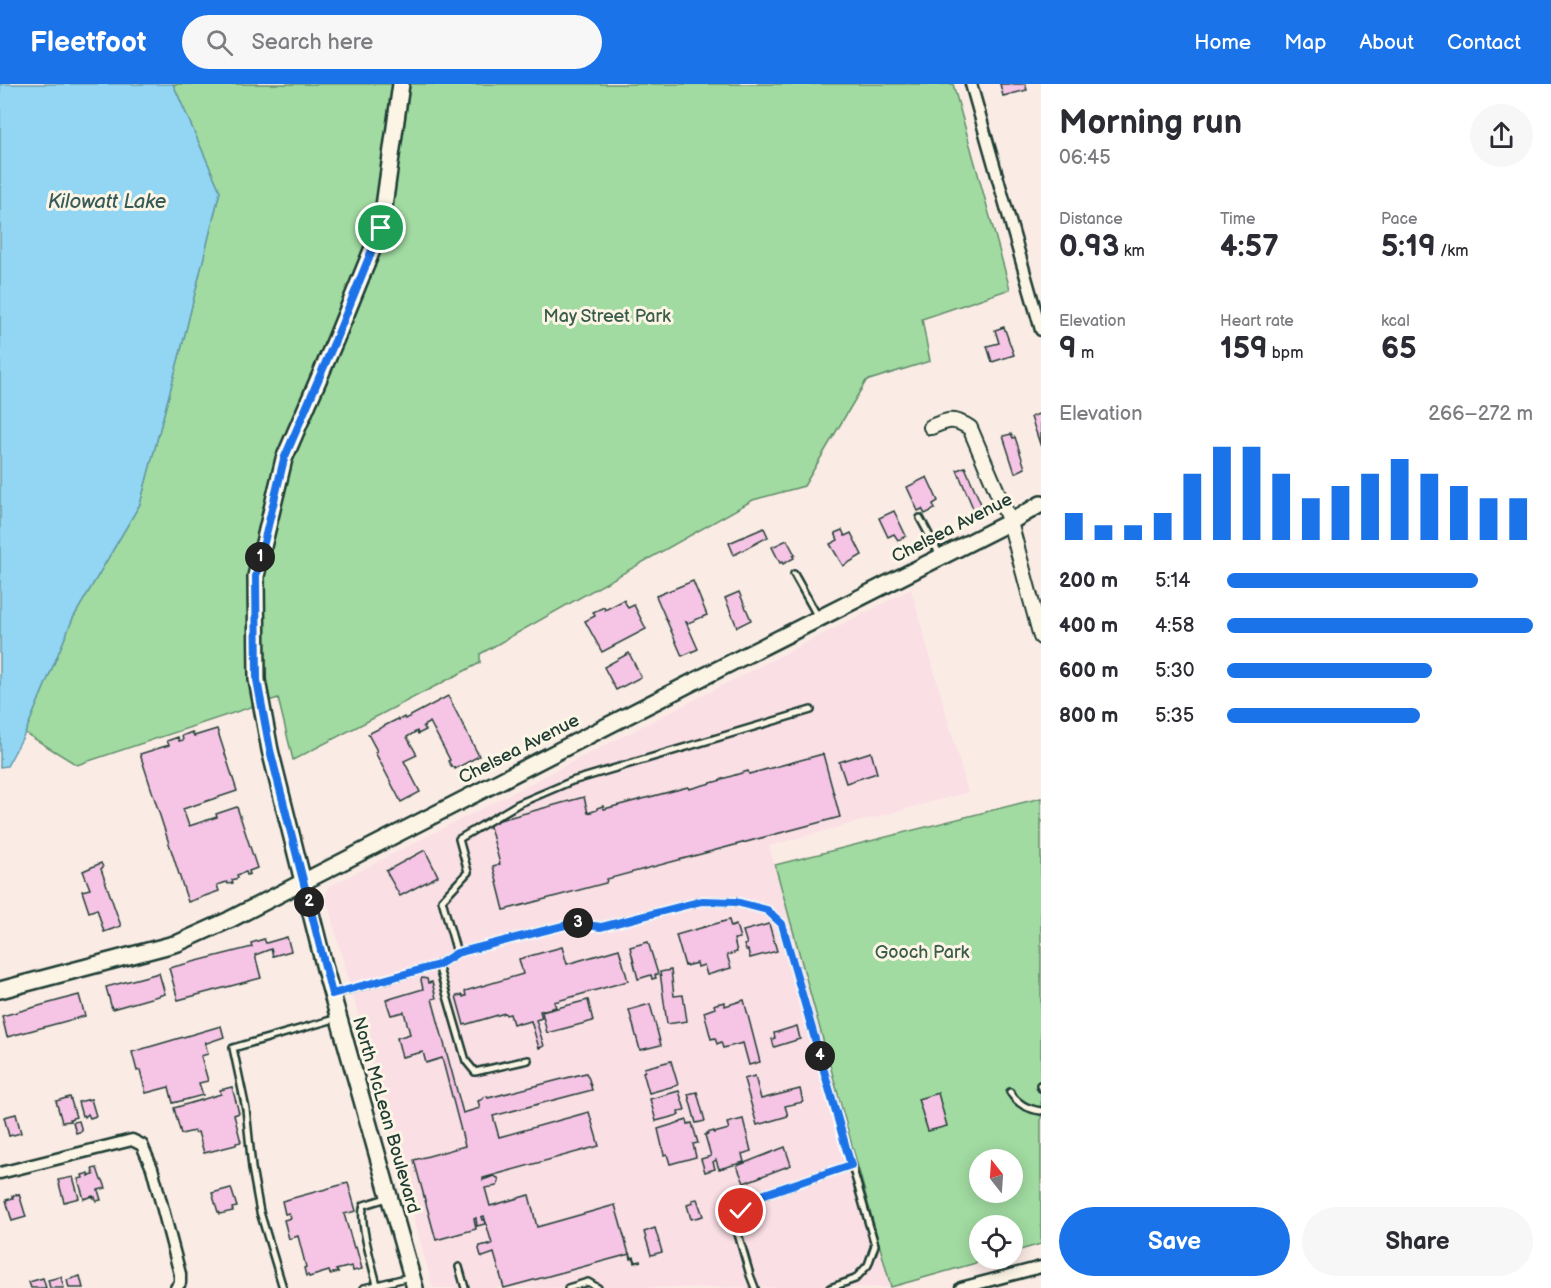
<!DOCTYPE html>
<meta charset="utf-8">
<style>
body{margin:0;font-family:"Balsamiq Sans",sans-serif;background:#f7f7f7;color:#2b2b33;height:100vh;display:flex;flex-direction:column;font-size:22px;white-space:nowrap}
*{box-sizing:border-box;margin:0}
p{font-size:20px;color:#7c7c81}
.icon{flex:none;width:33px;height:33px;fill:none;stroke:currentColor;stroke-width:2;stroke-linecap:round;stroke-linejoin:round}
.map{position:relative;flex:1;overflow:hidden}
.side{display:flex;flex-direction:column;background:#fff;width:510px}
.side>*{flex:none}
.needle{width:39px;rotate:343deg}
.buttons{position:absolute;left:969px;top:1065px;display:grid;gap:12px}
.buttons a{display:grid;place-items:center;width:54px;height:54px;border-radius:50%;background:#fff;box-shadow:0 3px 15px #0003;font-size:30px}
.pin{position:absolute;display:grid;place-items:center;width:51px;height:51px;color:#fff;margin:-26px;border:3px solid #fff;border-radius:50%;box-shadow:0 2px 6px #0007}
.km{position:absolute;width:30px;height:30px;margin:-15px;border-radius:50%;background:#222;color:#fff;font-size:16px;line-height:30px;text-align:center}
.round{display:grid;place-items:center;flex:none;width:63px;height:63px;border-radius:32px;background:#f7f7f7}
.headline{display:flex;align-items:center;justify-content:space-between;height:102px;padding:0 18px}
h1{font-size:33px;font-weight:600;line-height:45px}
.figures{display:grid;grid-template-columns:repeat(3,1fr);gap:9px;height:102px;padding:6px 18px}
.figures div{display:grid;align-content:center}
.figures b{font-size:30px;font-weight:600}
.figures small{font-size:16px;font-weight:400}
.figures p{font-size:16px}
.chart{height:168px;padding:12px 18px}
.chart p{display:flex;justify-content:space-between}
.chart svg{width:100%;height:108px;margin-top:6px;stroke:#1a73e8;stroke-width:6}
.action{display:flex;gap:12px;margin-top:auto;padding:12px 18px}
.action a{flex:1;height:69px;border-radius:36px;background:#1a73e8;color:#fff;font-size:24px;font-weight:600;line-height:69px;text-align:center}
.action a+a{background:#f7f7f7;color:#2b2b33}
ul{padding:0 18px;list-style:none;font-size:20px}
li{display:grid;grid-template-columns:96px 72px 1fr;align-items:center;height:45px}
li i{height:15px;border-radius:8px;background:#1a73e8}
header{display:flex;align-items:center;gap:36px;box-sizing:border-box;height:84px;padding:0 30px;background:#1a73e8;color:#fff}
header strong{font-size:28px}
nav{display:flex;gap:33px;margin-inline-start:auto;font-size:21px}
.search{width:420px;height:54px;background:#f7f7f7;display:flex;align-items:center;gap:15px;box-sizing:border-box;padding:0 21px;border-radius:33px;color:#7c7c81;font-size:22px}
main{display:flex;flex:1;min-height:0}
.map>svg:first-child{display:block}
.built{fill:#fadfe5}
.green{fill:#a1dba1;stroke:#608c6a;stroke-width:1.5;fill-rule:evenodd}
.water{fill:#92d6f4;stroke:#6499a7;stroke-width:1.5}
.building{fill:#f6c4e5;stroke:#1f3d34;stroke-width:1.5}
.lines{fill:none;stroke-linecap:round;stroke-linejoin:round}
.service-casing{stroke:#1f3d34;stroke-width:10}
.minor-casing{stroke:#1f3d34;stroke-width:15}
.tertiary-casing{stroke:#1f3d34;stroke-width:18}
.secondary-casing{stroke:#1f3d34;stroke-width:20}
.service{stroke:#fcf5e5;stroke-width:5}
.minor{stroke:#fcf5e5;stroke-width:10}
.tertiary{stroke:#fcf5e5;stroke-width:14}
.secondary{stroke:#fcf5e5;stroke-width:15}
.route-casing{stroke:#fff;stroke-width:12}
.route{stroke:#1a73e8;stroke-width:8}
.labels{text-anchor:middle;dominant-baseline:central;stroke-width:6;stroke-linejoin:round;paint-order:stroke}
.park-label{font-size:18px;fill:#395d4a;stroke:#fcf5e5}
.street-label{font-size:18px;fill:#1f3d34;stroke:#fcf5e5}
.water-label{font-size:20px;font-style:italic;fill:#365c5a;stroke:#fcf5e5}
</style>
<header>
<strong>Fleetfoot</strong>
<div class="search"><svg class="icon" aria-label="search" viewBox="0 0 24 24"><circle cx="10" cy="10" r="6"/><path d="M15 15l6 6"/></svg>Search here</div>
<nav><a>Home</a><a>Map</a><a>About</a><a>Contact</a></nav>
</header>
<main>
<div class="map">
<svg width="1041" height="1204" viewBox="0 0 1041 1204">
<rect width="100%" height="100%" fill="#fbebe5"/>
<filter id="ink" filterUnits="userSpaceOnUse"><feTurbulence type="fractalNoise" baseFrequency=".0167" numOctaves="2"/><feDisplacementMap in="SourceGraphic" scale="12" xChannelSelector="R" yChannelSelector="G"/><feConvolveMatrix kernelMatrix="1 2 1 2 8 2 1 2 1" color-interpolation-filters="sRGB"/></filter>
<g filter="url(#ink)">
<polygon class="built" points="911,505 968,708 769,762 891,1203 433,1204 326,814 328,803"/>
<g class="green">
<polygon points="173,0 953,0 1010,205 922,235 930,277 866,297 804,402 753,416 480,570 480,579 293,676 278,614 77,681 25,649 73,534 140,420 183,258 220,107"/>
<path d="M1041,714V1160L1013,1168L1012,1142H980V1174L990,1175L891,1203L775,781ZM980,1076H1012V1108H980Z"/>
</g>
<polygon class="water" points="0,0 173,0 220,107 183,258 140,420 73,534 25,649 7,682 0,683"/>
<g class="building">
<polygon points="1000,0 1025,0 1027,6 1003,12"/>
<polygon points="1004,243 1014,271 992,278 987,262 999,259 995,246"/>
<polygon points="1041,329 1041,363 1031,333"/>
<polygon points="1011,350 1013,354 1015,353 1025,384 1015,389 1003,352"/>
<polygon points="965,383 981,420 980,423 973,424 957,386"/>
<polygon points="927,393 938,417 933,420 935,425 925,430 922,425 918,427 907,403"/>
<polygon points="894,427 906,452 898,456 894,450 888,453 879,434"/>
<polygon points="764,444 768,453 734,471 729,459"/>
<polygon points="842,446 845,452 851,449 862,471 843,482 830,460 838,456 835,449"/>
<polygon points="787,456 795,471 793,472 794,474 783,480 782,478 780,479 772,463"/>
<polygon points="693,497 707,531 688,539 686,538 698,565 682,572 656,512"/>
<polygon points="739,508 751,536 737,543 725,514"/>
<polygon points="624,516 628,524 634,521 646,545 602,568 585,537 595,532 593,528 604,523 605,526"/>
<polygon points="629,569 641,593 616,606 604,583"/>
<polygon points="448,612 479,672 455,685 454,683 452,683 448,677 450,676 430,638 423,642 426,646 418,650 417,647 407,653 417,671 404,677 420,708 401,718 375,668 377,667 368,650 398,635 399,636 404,633 405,635"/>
<polygon points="217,645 237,707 183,725 189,742 217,733 216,730 237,723 257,784 249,787 250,790 247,791 246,788 237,791 238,794 232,796 233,799 228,800 227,798 217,801 219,807 188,818 140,670 169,661 167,657 178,653 179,657 183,656 182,652 192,648 194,652"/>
<polygon points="871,668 877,689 846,699 839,678"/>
<polygon points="823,670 840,733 607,795 606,799 504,826 493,782 500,780 489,739 584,713 588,729 597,726 597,724 603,722 604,725 688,703 689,705 722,696 722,695 748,687 749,690"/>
<polygon points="425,766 438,792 400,812 386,787"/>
<polygon points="101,779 103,783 101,785 121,842 104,848 97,825 89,828 82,807 90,805 83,787"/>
<polygon points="729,836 731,843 736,841 740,854 734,855 737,868 727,871 731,884 707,891 704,881 698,883 697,879 685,882 676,851"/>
<polygon points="769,840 777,867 750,874 748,866 746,866 744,861 747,860 743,847"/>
<polygon points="287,853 291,867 273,872 271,865 255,871 261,894 178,916 169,884 252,863 251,859 264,855 266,859"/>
<polygon points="648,858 658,890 655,891 656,894 652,895 651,891 638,895 630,863"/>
<polygon points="562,863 567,880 619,865 628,897 554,918 556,923 540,927 542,934 536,936 544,962 539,964 531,937 519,940 519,938 513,940 510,930 506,931 505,929 464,941 456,912 463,911 463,913 466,912 465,907 523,890 519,875"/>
<polygon points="671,886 674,912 683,911 687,937 667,940 660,888"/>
<polygon points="159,889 165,910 112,925 106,903"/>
<polygon points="422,894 427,895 428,899 432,898 436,914 432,915 463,1029 480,1024 478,1017 483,1015 483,1013 487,1012 488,1014 586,989 589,995 592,1006 493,1032 499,1053 589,1028 599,1062 483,1094 483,1096 494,1092 498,1094 499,1098 497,1102 485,1104 490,1122 529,1111 537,1143 615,1121 629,1170 630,1169 632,1174 634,1173 636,1178 641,1177 635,1179 634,1174 631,1175 630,1170 504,1204 494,1169 483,1173 481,1172 479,1165 480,1162 489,1160 489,1161 492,1160 484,1132 481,1133 482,1136 484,1135 485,1140 477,1142 476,1134 474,1135 476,1145 436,1156 414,1076 465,1062 442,974 426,979 423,968 402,973 397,954 410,950 404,928 391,931 386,916 423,905 421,896"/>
<polygon points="79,911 85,932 7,953 2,932"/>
<polygon points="588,916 593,937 547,949 542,928"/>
<polygon points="744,916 760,978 749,981 743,959 723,964 721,958 717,960 715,954 711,955 704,928 715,924 714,921 716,920 725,918 725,922"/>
<polygon points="650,920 661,961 640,966 629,926"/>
<polygon points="221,942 224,953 207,959 205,958 208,970 201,972 208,997 199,999 203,1011 173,1019 169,1003 146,1009 140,986 137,987 132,968"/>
<polygon points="797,942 800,955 774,963 772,955 775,954 774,949"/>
<polygon points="671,977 678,1001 649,1009 643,988 645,987 644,984"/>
<polygon points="755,992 761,1015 800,1005 803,1018 785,1022 788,1032 757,1041 744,995"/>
<polygon points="232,1003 239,1029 234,1031 241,1058 236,1059 236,1061 204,1069 198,1048 195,1049 194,1047 181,1050 174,1024 221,1010 220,1006"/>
<polygon points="679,1007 685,1026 678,1027 679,1031 656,1037 650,1015"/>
<polygon points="697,1008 705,1037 696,1039 688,1010"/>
<polygon points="938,1009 947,1042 928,1047 918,1015"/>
<polygon points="70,1013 76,1033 70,1035 71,1037 62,1038 56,1017"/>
<polygon points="91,1015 96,1032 90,1034 88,1030 85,1033 84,1031 82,1032 78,1018"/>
<polygon points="16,1030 21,1049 9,1052 4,1033"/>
<polygon points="743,1035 751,1067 742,1070 744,1078 719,1085 716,1076 713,1078 715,1085 705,1088 701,1075 711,1072 705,1051 708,1050 707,1049 714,1047 714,1049 729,1045 727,1039"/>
<polygon points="687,1036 688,1040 692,1039 698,1059 693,1060 696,1073 670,1080 667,1070 664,1071 658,1045"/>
<polygon points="79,1037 82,1047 76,1049 73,1038"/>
<polygon points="785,1063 791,1081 744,1099 737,1082"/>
<polygon points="97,1084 101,1096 103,1096 106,1104 98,1106 101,1116 96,1117 95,1113 93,1114 93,1112 84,1115 78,1095 83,1094 82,1091 89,1089 89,1092 94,1091 92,1085"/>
<polygon points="73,1093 79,1114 64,1118 58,1096"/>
<polygon points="348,1099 356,1127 344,1130 354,1164 356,1163 362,1185 353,1187 352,1182 336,1186 338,1188 330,1190 329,1187 309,1193 308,1191 306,1192 304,1184 306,1183 298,1152 289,1155 284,1136 291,1134 289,1129 285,1130 282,1117"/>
<polygon points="231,1104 237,1123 232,1124 233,1127 220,1130 219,1128 218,1128 212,1109"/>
<polygon points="19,1110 26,1133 12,1137 6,1116 13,1114 12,1112"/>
<polygon points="697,1115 703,1132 691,1135 687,1121 693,1119 692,1116"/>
<polygon points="655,1144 662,1168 651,1171 644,1148"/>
<polygon points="80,1192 83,1204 69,1204 67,1196"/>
<polygon points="61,1193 64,1204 50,1204 48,1196"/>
<polygon points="43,1194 46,1204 31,1204 29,1198"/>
</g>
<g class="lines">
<defs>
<g id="service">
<polyline points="920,434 940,471"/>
<polyline points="794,490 818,533"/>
<polyline points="457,869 442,816 468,788 459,755 518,720 572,697 811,626"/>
<polyline points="438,881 466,977 475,988 528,976"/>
<polyline points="334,910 438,881 457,869 574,839 601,843 702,817 736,818 767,826 782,840 875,1161 868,1181 855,1195 830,1204"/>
<polyline points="1040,1001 1041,1004"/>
<path d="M1010,1008C1017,1020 1027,1025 1041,1027"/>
<polyline points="459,1183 465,1204"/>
<path d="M377,1201C373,1183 358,1136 364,1121L387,1114"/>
<polyline points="283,1204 260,1128 252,1084 246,1025 233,964 338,934"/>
<polyline points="364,1204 410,1193"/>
<polyline points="568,1204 588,1198 598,1204"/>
<polyline points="755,1204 750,1191 736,1143 741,1127 756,1113 851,1081"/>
</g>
<g id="minor">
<polyline points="971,0 1041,246"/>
<polyline points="0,1089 132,1056 142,1061 152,1084 180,1190 180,1199 176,1204"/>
<polyline points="961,1204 1041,1183"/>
</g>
<path id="tertiary" d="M931,343C947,336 954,333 970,344L1010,438L1041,553"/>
<g id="secondary">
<polyline points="401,0 381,144 335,257 284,375 256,492 257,596 270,666 326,889 415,1204"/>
<polyline points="0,906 178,859 229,836 687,601 1010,438 1041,420"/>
</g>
</defs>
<use href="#service" class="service-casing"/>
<use href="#minor" class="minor-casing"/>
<use href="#tertiary" class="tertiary-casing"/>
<use href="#secondary" class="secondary-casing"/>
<use href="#service" class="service"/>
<use href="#minor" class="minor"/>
<use href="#tertiary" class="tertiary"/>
<use href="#secondary" class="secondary"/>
</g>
</g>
<g class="lines" filter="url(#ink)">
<defs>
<polyline id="route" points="381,144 335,257 284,375 256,492 257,596 270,666 332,910 438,881 457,869 574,839 601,843 702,817 736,818 767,826 782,840 851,1081 756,1113 741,1127"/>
</defs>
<use href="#route" class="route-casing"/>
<use href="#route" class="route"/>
</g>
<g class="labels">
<g class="park-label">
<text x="607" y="232">May Street Park</text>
<text x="922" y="868">Gooch Park</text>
</g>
<g class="street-label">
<text transform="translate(952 444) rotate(-27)">Chelsea Avenue</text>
<text transform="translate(519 665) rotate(-27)">Chelsea Avenue</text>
<text transform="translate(386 1031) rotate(74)">North McLean Boulevard</text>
</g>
<g class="water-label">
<text x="107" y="118">Kilowatt Lake</text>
</g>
</g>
</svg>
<div class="buttons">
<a><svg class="needle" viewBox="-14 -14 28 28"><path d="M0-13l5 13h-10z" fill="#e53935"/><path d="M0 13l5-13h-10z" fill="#7c7c81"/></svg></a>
<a><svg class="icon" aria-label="locate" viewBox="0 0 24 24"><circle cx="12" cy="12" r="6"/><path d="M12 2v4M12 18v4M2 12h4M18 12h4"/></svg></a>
</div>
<div class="pin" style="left:381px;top:144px;background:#1e9e55"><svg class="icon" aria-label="arrive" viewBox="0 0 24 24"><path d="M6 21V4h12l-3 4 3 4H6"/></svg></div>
<div class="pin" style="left:741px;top:1127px;background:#d93025"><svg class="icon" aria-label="check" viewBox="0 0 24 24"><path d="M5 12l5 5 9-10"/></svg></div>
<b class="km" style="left:260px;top:473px">1</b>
<b class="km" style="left:309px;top:818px">2</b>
<b class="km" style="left:578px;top:839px">3</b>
<b class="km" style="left:820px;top:972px">4</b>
</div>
<section class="side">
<div class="headline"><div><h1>Morning run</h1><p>06:45</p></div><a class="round"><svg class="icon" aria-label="share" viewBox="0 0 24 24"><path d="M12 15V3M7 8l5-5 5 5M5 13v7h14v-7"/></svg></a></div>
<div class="figures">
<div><p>Distance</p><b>0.93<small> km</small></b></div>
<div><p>Time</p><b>4:57</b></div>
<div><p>Pace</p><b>5:19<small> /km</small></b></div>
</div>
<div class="figures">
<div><p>Elevation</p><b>9<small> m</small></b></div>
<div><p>Heart rate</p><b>159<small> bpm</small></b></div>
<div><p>kcal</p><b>65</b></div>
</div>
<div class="chart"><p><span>Elevation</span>266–272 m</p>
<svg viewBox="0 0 160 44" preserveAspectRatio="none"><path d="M5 44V33M15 44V38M25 44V38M35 44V33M45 44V17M55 44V6M65 44V6M75 44V17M85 44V27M95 44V22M105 44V17M115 44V11M125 44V17M135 44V22M145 44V27M155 44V27"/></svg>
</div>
<ul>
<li><b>200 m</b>5:14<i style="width:82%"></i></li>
<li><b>400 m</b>4:58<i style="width:100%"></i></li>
<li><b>600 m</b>5:30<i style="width:67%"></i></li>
<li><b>800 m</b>5:35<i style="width:63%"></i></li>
</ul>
<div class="action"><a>Save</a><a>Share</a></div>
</section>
</main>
